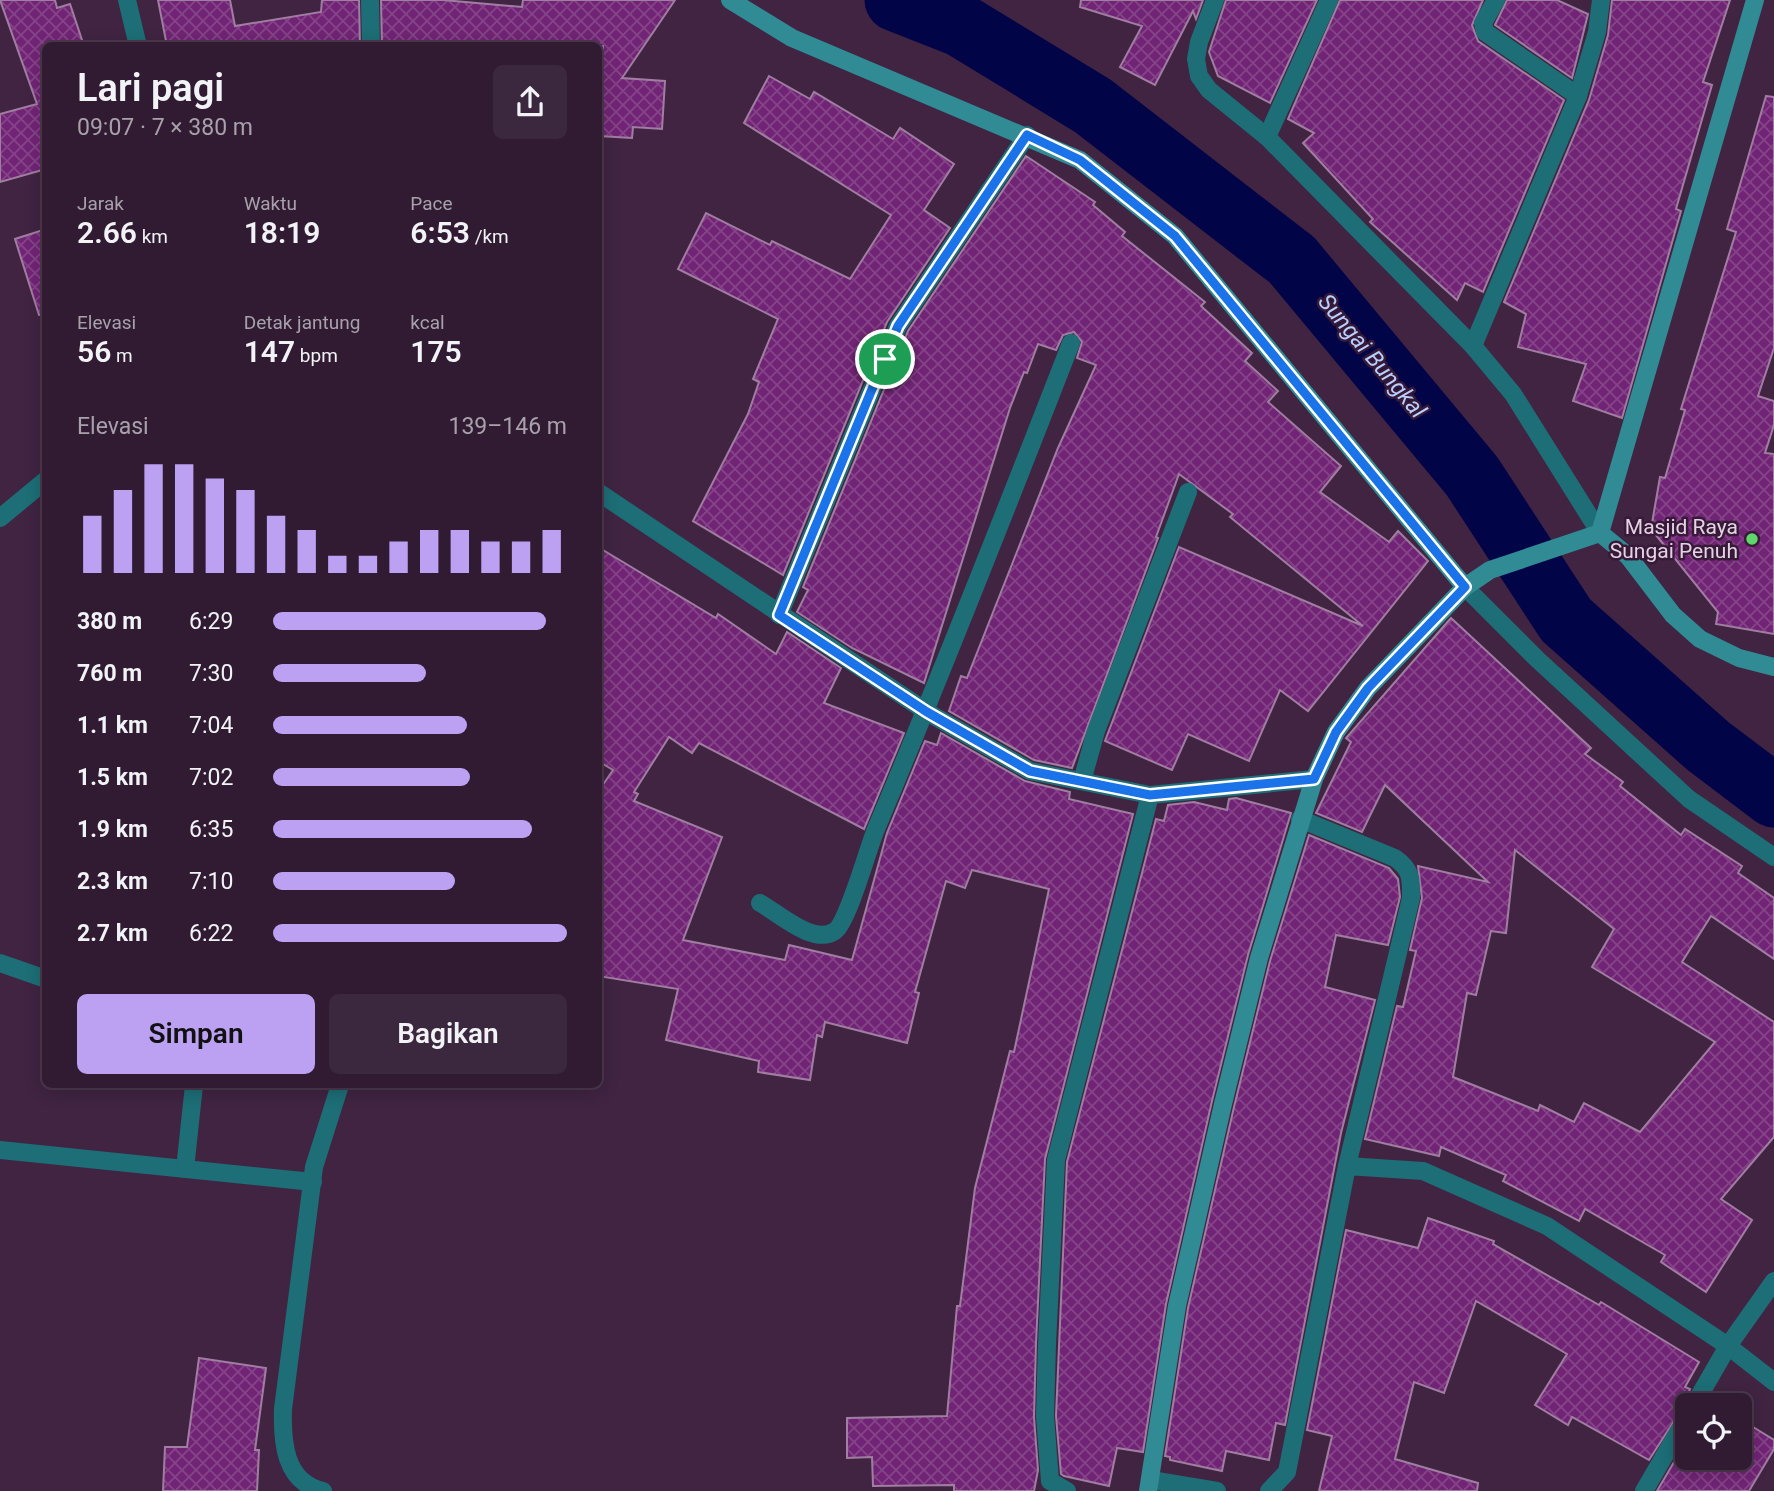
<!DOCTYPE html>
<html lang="id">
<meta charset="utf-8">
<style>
body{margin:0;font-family:Roboto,sans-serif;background:#3c283e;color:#f1f3f6;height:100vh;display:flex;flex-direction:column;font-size:26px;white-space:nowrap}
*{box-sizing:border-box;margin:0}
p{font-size:23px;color:#a8a1ac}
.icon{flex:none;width:38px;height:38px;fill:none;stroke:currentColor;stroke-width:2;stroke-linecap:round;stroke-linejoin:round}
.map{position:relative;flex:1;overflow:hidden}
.sheet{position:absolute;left:42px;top:42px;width:560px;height:1046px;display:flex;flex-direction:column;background:#301b32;border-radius:10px;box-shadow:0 4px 18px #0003,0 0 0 2px #4b394d}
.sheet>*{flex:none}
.buttons{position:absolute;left:1675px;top:1393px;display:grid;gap:14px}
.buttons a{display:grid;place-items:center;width:77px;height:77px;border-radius:10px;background:#301b32;box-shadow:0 4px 18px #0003,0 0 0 2px #4b394d;font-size:35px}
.pin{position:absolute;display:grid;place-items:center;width:60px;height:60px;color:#fff;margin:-30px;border:4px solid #fff;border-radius:50%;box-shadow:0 2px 7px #0007}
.round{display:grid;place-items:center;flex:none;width:74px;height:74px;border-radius:10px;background:#3c283e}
.headline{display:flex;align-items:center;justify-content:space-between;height:119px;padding:0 35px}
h1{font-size:38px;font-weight:600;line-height:52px}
.figures{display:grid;grid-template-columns:repeat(3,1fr);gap:10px;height:119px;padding:7px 35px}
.figures div{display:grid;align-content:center}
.figures b{font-size:30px;font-weight:600}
.figures small{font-size:19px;font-weight:400}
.figures p{font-size:19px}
.chart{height:196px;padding:14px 35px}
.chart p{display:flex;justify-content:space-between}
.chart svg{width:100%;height:126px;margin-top:7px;stroke:#bca0f2;stroke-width:6}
.cta{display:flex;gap:14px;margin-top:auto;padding:14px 35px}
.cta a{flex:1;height:80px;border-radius:10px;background:#bca0f2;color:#111;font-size:28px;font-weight:600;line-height:80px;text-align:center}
.cta a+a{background:#3c283e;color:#f1f3f6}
ul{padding:0 35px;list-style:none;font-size:23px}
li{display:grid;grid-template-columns:112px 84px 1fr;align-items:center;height:52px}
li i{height:18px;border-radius:9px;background:#bca0f2}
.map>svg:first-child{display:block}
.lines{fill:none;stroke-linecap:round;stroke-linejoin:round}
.river{stroke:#010548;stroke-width:63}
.building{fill:url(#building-cross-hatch);stroke:#a07ea1;stroke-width:2;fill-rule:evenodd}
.street{stroke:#1d6e76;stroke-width:18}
.secondary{stroke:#308b95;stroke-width:18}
.route-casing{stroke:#fff;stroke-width:14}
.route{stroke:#1a73e8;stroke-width:9}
.poi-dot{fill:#5fd56b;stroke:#361a37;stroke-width:2.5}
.labels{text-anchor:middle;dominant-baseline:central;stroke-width:5;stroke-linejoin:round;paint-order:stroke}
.poi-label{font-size:21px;fill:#e5d2e5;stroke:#361a37;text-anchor:end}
.water-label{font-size:23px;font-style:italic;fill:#b8cfff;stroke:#361a37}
</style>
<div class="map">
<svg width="1774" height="1491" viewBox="0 0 1774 1491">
<defs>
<pattern id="building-cross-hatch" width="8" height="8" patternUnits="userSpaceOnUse" patternTransform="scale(1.75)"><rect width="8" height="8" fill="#712475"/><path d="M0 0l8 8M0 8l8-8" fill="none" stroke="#854388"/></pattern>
</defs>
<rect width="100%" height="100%" fill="#402442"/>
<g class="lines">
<polyline class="river" points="896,0 962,26 1093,106 1292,260 1472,476 1566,620 1708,746 1774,796"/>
</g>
<g class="building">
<polygon points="0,0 55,0 57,8 70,4 84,46 46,46 46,169 0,182 0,114 37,104"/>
<polygon points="158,0 230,0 235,26 321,12 322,0 359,0 360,46 167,46"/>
<polygon points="381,0 443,0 522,7 523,0 675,0 622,78 665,81 662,129 633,127 632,138 599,136 603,46 382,46"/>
<polygon points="1081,0 1203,0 1196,19 1193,11 1155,85 1120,67 1142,26 1080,7"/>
<polygon points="1226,0 1317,0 1270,103 1218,76 1209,52"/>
<polygon points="1340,0 1483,0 1472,25 1478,41 1564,100 1483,292 1465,283 1457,300 1370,222 1373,219 1303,143 1314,133 1288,119"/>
<polygon points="1507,0 1557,0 1588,14 1572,78 1495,25"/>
<polygon points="1612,0 1730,0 1703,82 1712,85 1676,209 1681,211 1622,418 1573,401 1586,364 1518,347 1526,314 1504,302 1589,100 1608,35"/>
<polygon points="769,76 810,99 814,92 893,139 900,128 954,164 924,210 950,228 887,322 783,575 693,521 748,414 759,382 753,379 778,319 678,269 706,213 770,245 772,241 850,279 891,215 744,123"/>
<polygon points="1766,96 1774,97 1774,348 1758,396 1774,401 1774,425 1765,453 1774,454 1774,634 1716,624 1718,612 1651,529 1660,477 1665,478 1685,410 1681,409 1736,232 1727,229"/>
<polygon points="1026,156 1095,202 1093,205 1125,232 1122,236 1205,302 1201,306 1252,353 1245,361 1278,391 1268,402 1341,466 1320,492 1389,542 1398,531 1428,561 1308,711 1280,690 1249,761 1188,734 1172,770 1105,741 1179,547 1363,626 1230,517 1233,514 1179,474 1156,537 1158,538 1072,768 1034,760 949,711 961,676 967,678 1058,448 1096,365 1077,358 1082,342 1074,332 1063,335 1056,350 1038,344 1027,373 1024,372 1010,408 924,683 852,648 797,612 808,590 803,587 908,331"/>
<polygon points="46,229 46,314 39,315 15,239"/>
<polygon points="598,547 716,618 718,614 776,654 787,632 841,668 824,703 904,733 864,829 699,743 692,753 669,737 634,792 638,794 634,801 722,837 683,940 785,960 789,945 852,960 887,833 925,741 937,745 941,733 1025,781 1070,792 1069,799 1133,814 1045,1159 1036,1343 1034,1417 1038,1470 1034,1491 954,1491 954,1485 873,1486 872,1457 847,1458 847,1418 947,1416 957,1306 960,1306 975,1188 1010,1051 1014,1052 1049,889 972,870 965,888 946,881 915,992 919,993 907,1043 825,1022 822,1037 817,1035 810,1080 758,1072 759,1061 666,1040 678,989 598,976 598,792 613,770 598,761"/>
<path d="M1451,618L1591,748L1585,754L1623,782L1620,786L1681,835L1685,829L1742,866L1738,873L1774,898V959L1711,916L1682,962L1774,1022V1137L1721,1199L1752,1220L1706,1292L1661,1262L1665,1255L1585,1209L1579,1221L1503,1181L1506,1175L1441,1147L1439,1156L1365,1139L1397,1006L1403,1007L1416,951L1410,950L1422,898L1418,866L1488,882L1385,785L1362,832L1316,813L1351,742L1346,738ZM1515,850L1614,929L1592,967L1715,1042L1640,1132L1584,1103L1574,1122L1540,1105L1538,1111L1453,1077L1467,993L1476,995L1491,931L1506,933Z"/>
<polygon points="1236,798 1291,813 1248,955 1212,1101 1166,1304 1143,1452 1117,1448 1109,1486 1064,1476 1061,1474 1056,1416 1067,1162 1156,819 1164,821 1168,805 1194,802 1227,810 1229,799"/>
<polygon points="1309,835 1389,868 1398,879 1400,897 1388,945 1336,935 1325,987 1375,1000 1341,1133 1285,1425 1276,1423 1269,1460 1226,1451 1222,1471 1170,1460 1170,1457 1165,1456 1188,1308 1234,1107 1270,961"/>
<polygon points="1428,1218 1494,1241 1493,1244 1599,1305 1601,1302 1699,1362 1685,1387 1690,1389 1683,1407 1649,1460 1572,1417 1568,1425 1535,1405 1567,1354 1476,1301 1444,1393 1414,1382 1395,1459 1478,1483 1477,1491 1319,1491 1332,1436 1307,1430 1346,1230 1418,1248"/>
<polygon points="199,1358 266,1368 255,1450 259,1450 257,1491 163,1491 165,1447 187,1447"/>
<polygon points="1740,1419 1774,1440 1774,1449 1749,1491 1657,1491 1687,1440 1687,1458 1740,1458"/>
</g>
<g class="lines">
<g class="street">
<polyline points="127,0 138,46"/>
<polyline points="370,0 371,46"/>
<polyline points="1215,0 1199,42 1196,59 1199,76 1209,90 1267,137 1473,346 1513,394 1600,533"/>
<polyline points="1496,0 1483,23 1485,32 1578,96"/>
<polyline points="1267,137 1329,0"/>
<polyline points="1473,346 1578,96 1597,32 1601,0"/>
<polyline points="598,492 927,712 1030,771 1150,795 1314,779"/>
<polyline points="0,518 46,480"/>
<polyline points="1465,587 1537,659 1689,799 1774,857"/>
<polyline points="779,615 898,326 1027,135"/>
<polyline points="1082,781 1096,731 1188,492"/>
<path d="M1300,819L1395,858C1412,870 1411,879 1411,898L1347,1166"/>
<path d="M760,903C778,913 814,946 835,931C848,922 868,848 876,829C944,668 1008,505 1071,343"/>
<polyline points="0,963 46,979"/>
<polyline points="0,1150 313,1182"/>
<polyline points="185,1169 194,1085"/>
<polyline points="1774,1281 1728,1346 1774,1382"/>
<polyline points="1151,1480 1217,1491"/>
<path d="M323,1491C284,1482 282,1441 283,1409L314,1167L340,1085"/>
<polyline points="1067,1491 1050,1481 1045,1416 1047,1344 1056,1160 1150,795"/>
<polyline points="1269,1491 1287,1472 1347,1166 1423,1171 1547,1226 1728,1346 1694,1405"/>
<polyline points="1644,1491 1687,1417"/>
</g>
<g class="secondary">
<polyline points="730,0 792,38 1080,160 1175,236 1465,587"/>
<polyline points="1600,533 1755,0"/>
<polyline points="1600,533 1628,556 1673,615 1700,639 1739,658 1774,667"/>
<polyline points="1148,1491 1177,1306 1223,1104 1259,958 1314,779 1336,732 1368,688 1465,587 1490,570 1600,533"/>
</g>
</g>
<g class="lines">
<defs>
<polygon id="route" points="1027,135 1080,160 1175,236 1465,587 1368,688 1336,732 1314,779 1150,795 1030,771 927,712 779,615 898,326"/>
</defs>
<use href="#route" class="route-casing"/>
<use href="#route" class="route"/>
</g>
<circle class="poi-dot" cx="1752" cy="539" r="7"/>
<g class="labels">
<g class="poi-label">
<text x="1738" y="527">Masjid Raya<tspan x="1738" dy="24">Sungai Penuh</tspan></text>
</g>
<g class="water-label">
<text transform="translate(1372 356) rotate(50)">Sungai Bungkal</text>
</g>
</g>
</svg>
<div class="buttons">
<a><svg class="icon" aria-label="locate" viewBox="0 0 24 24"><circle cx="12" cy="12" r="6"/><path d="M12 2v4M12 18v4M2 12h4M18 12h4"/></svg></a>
</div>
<div class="pin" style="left:885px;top:359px;background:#1e9e55"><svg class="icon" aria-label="arrive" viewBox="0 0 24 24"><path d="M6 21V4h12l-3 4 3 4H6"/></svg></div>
<section class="sheet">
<div class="headline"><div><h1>Lari pagi</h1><p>09:07 · 7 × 380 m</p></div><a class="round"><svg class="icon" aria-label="share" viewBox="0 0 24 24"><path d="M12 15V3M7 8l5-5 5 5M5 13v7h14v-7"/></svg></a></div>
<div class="figures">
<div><p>Jarak</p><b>2.66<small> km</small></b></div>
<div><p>Waktu</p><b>18:19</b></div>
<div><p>Pace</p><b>6:53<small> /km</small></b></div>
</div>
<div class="figures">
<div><p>Elevasi</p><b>56<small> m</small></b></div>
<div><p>Detak jantung</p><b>147<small> bpm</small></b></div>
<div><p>kcal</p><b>175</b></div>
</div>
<div class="chart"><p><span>Elevasi</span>139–146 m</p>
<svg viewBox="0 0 160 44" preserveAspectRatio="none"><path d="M5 44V24M15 44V15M25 44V6M35 44V6M45 44V11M55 44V15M65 44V24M75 44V29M85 44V38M95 44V38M105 44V33M115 44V29M125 44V29M135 44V33M145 44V33M155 44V29"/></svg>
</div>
<ul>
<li><b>380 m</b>6:29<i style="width:93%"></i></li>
<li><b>760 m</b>7:30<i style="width:52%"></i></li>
<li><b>1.1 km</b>7:04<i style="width:66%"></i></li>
<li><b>1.5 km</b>7:02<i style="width:67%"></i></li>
<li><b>1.9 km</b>6:35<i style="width:88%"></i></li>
<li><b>2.3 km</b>7:10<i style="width:62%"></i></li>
<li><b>2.7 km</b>6:22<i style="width:100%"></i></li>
</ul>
<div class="cta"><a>Simpan</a><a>Bagikan</a></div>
</section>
</div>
